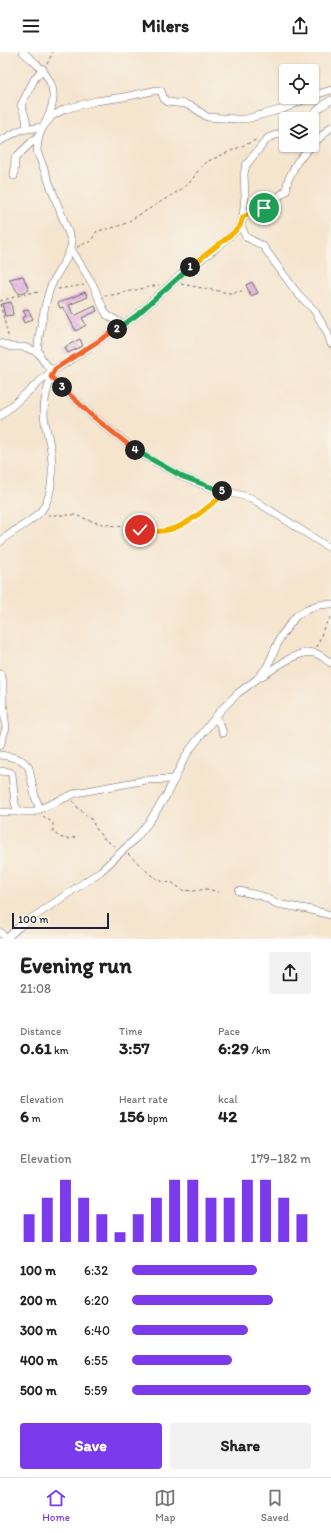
<!DOCTYPE html>
<meta charset="utf-8">
<style>
body{margin:0;font-family:Itim,sans-serif;background:#f2f2f2;color:#222;height:100vh;display:flex;flex-direction:column;font-size:15px;white-space:nowrap}
*{box-sizing:border-box;margin:0}
p{font-size:13px;color:#767676}
.icon{flex:none;width:22px;height:22px;fill:none;stroke:currentColor;stroke-width:2;stroke-linecap:round;stroke-linejoin:round}
.map{position:relative;height:887px;overflow:hidden}
.side{display:flex;flex-direction:column;background:#fff;flex:1}
.side>*{flex:none}
.controls{position:absolute;left:279px;top:12px;display:grid;gap:8px}
.controls a{display:grid;place-items:center;width:40px;height:40px;border-radius:4px;background:#fff;box-shadow:0 1px 3px #0004;font-size:20px}
.scale{position:absolute;left:12px;bottom:10px;width:97px;box-sizing:border-box;padding-left:4px;border:2px solid #22223b;border-top:0;font-size:11px;line-height:14px;white-space:nowrap;color:#22223b;-webkit-text-stroke:3px #f7f3e8;paint-order:stroke}
.pin{position:absolute;display:grid;place-items:center;width:34px;height:34px;color:#fff;margin:-17px;border:2px solid #fff;border-radius:50%;box-shadow:0 1px 4px #0007}
.km{position:absolute;width:20px;height:20px;margin:-10px;border-radius:50%;background:#222;color:#fff;font-size:11px;line-height:20px;text-align:center}
.round{display:grid;place-items:center;flex:none;width:42px;height:42px;border-radius:4px;background:#f2f2f2}
.summary{display:flex;align-items:center;justify-content:space-between;height:68px;padding:0 20px}
h1{font-size:22px;font-weight:700;line-height:30px}
.stats{display:grid;grid-template-columns:repeat(3,1fr);gap:6px;height:68px;padding:4px 20px}
.stats div{display:grid;align-content:center}
.stats b{font-size:17px;font-weight:700}
.stats small{font-size:11px;font-weight:400}
.stats p{font-size:11px}
.chart{height:112px;padding:8px 20px}
.chart p{display:flex;justify-content:space-between}
.chart svg{width:100%;height:72px;margin-top:4px;stroke:#7c3aed;stroke-width:6}
.action{display:flex;gap:8px;margin-top:auto;padding:8px 20px}
.action a{flex:1;height:46px;border-radius:4px;background:#7c3aed;color:#fff;font-size:16px;font-weight:700;line-height:46px;text-align:center}
.action a+a{background:#f2f2f2;color:#222}
ul{padding:0 20px;list-style:none;font-size:13px}
li{display:grid;grid-template-columns:64px 48px 1fr;align-items:center;height:30px}
li i{height:10px;border-radius:5px;background:#7c3aed}
header{display:flex;justify-content:space-between;align-items:center;height:52px;padding:0 20px;background:#fff;font-size:18px;font-weight:700}
.menu{display:flex;justify-content:space-around;align-items:center;height:56px;border-top:1px solid #e0e0e0;background:#fff;font-size:11px;color:#767676}
.menu a{display:grid;justify-items:center;gap:2px}
.menu .on{color:#7c3aed}
.map>svg:first-child{display:block}
.building{fill:url(#building-cross-hatch)}
.lines{fill:none;stroke-linecap:round;stroke-linejoin:round}
.minor-casing{stroke:#6c666f;stroke-width:8}
.path{stroke:#6c666f;stroke-width:1;stroke-dasharray:3 3;stroke-linecap:butt}
.minor{stroke:#fff;stroke-width:7}
.split-1-casing{stroke:#fff;stroke-width:8}
.split-2-casing{stroke:#fff;stroke-width:8}
.split-3-casing{stroke:#fff;stroke-width:8}
.split-4-casing{stroke:#fff;stroke-width:8}
.split-5-casing{stroke:#fff;stroke-width:8}
.split-6-casing{stroke:#fff;stroke-width:8}
.split-1{stroke:#f5b400;stroke-width:5}
.split-2{stroke:#22a559;stroke-width:5}
.split-3{stroke:#f0652b;stroke-width:5}
.split-4{stroke:#f0652b;stroke-width:5}
.split-5{stroke:#22a559;stroke-width:5}
.split-6{stroke:#f5b400;stroke-width:5}
</style>
<header><svg class="icon" aria-label="menu" viewBox="0 0 24 24"><path d="M4 6h16M4 12h16M4 18h16"/></svg>Milers<svg class="icon" aria-label="share" viewBox="0 0 24 24"><path d="M12 15V3M7 8l5-5 5 5M5 13v7h14v-7"/></svg></header>
<div class="map">
<svg width="331" height="887" viewBox="0 0 331 887">
<defs>
<pattern id="building-cross-hatch" width="8" height="8" patternUnits="userSpaceOnUse"><rect width="8" height="8" fill="#e3ace1"/><path d="M0 0l8 8M0 8l8-8" fill="none" stroke="#c294c2"/></pattern>
</defs>
<rect width="100%" height="100%" fill="#f7f3e8"/>
<filter id="ink" filterUnits="userSpaceOnUse"><feTurbulence type="fractalNoise" baseFrequency=".025" numOctaves="2"/><feDisplacementMap in="SourceGraphic" scale="8" xChannelSelector="R" yChannelSelector="G"/><feConvolveMatrix kernelMatrix="1 2 1 2 8 2 1 2 1" color-interpolation-filters="sRGB"/></filter>
<filter id="wash" filterUnits="userSpaceOnUse"><feTurbulence type="fractalNoise" baseFrequency=".012" numOctaves="4" result="noise"/><feDisplacementMap in="SourceGraphic" scale="16" xChannelSelector="R" yChannelSelector="G"/><feGaussianBlur stdDeviation="0.9" result="paint"/><feColorMatrix in="noise" values="0 0 0 0 0 0 0 0 0 0 0 0 0 0 0 0 0 1.4 0 .05"/><feComposite in="paint" operator="in"/></filter>
<g filter="url(#wash)">
<rect width="100%" height="100%" fill="#f5e5cf"/>
<g id="blocks">
<g class="building">
<polygon points="23,224 29,238 19,242 9,227"/>
<polygon points="252,230 258,241 251,244 246,233"/>
<polygon points="85,240 88,245 69,253 74,264 95,254 97,259 82,266 86,273 76,279 63,255 60,256 58,251"/>
<polygon points="11,250 13,263 5,264 2,252"/>
<polygon points="28,257 33,267 24,271 22,266 26,264 23,259"/>
<polygon points="80,287 83,294 68,301 65,295"/>
</g>
</g>
</g>
<g filter="url(#ink)">
<use href="#blocks" fill-opacity="0" stroke="#6c666f" stroke-width="1"/>
<g class="lines">
<defs>
<g id="minor">
<path d="M23,0C46,20 63,35 47,67C41,80 37,85 37,99L72,190C70,206 58,217 52,232C47,241 37,289 38,299C40,307 47,313 52,319L51,325L90,362L139,401L183,425L209,435L251,446L331,497"/>
<polyline points="312,44 331,38"/>
<polyline points="309,67 322,54 331,48"/>
<polyline points="27,76 26,67 21,53 35,26 43,17"/>
<polyline points="0,89 20,78 43,75 52,64 65,57 96,49 124,45 157,38 161,39 164,47 168,50 185,52 193,55 207,65 236,67 246,67 283,57 310,45"/>
<polyline points="312,93 331,75"/>
<polyline points="14,124 15,106 39,83"/>
<polyline points="243,165 264,156 286,139 288,128 297,110 312,93"/>
<polyline points="241,174 246,185 263,194 297,241 314,258 327,280 331,292"/>
<polyline points="71,197 92,231 104,258 107,263 124,273"/>
<polyline points="0,291 11,295 22,295 27,296 39,301"/>
<polyline points="0,364 52,319 74,306 137,263 185,219 216,196 241,174 243,165 245,144 244,122 246,113 268,86 286,79"/>
<path d="M0,490C12,478 30,472 41,459C53,444 53,418 51,400C50,387 44,374 44,361C44,347 47,335 53,323"/>
<polyline points="0,622 3,629 3,651 6,676 0,694"/>
<path d="M262,624C276,616 298,597 314,601C320,602 326,608 331,611"/>
<polyline points="215,666 220,672 223,681"/>
<path d="M0,703C12,705 22,705 29,716L35,745L40,757"/>
<polyline points="0,719 10,720 12,722 15,752 19,760"/>
<polyline points="0,760 33,760 76,741 146,728 175,727"/>
<polyline points="239,839 262,844 277,852 307,857 331,863"/>
<polyline points="0,880 6,887"/>
<polyline points="6,887 19,875 101,819 136,786 149,770 166,744 184,707 191,696 221,658 238,641 257,627 267,615 281,584 296,564 307,557 318,553 331,552"/>
</g>
</defs>
<use href="#minor" class="minor-casing"/>
<g class="path">
<polyline points="47,12 53,0"/>
<path d="M77,195L91,189L97,179L116,175L126,171L185,135C194,128 197,117 206,110L258,87"/>
<polyline points="181,232 229,241 242,239"/>
<polyline points="58,237 84,233"/>
<polyline points="105,243 112,243 159,233"/>
<polyline points="0,249 29,241 41,240"/>
<polyline points="0,252 9,287"/>
<polyline points="48,463 75,463 97,471 155,480 167,479 182,473 220,445"/>
<polyline points="317,595 324,575 331,565"/>
<polyline points="73,749 78,756 91,767 97,778 103,786 116,795"/>
<path d="M43,764L53,771V779C59,787 68,789 78,784"/>
<polyline points="128,802 152,824 163,830 173,831 182,838 194,839 207,837 219,840"/>
</g>
<use href="#minor" class="minor"/>
</g>
</g>
<g class="lines" filter="url(#ink)">
<defs>
<polyline id="split-1" points="190,215 233,181 240,174 243,165 264,156"/>
<polyline id="split-2" points="117,277 137,263 190,215"/>
<polyline id="split-3" points="62,335 51,325 55,317 117,277"/>
<polyline id="split-4" points="62,335 90,362 135,398"/>
<polyline id="split-5" points="135,398 183,425 222,439"/>
<path id="split-6" d="M140,478C163,482 177,478 196,464C208,456 216,446 230,441L222,439"/>
</defs>
<use href="#split-1" class="split-1-casing"/>
<use href="#split-2" class="split-2-casing"/>
<use href="#split-3" class="split-3-casing"/>
<use href="#split-4" class="split-4-casing"/>
<use href="#split-5" class="split-5-casing"/>
<use href="#split-6" class="split-6-casing"/>
<use href="#split-1" class="split-1"/>
<use href="#split-2" class="split-2"/>
<use href="#split-3" class="split-3"/>
<use href="#split-4" class="split-4"/>
<use href="#split-5" class="split-5"/>
<use href="#split-6" class="split-6"/>
</g>
</svg>
<div class="controls">
<a><svg class="icon" aria-label="locate" viewBox="0 0 24 24"><circle cx="12" cy="12" r="6"/><path d="M12 2v4M12 18v4M2 12h4M18 12h4"/></svg></a>
<a><svg class="icon" aria-label="layers" viewBox="0 0 24 24"><path d="M12 4l9 5-9 5-9-5zM3 14l9 5 9-5"/></svg></a>
</div>
<div class="scale">100 m</div>
<div class="pin" style="left:264px;top:156px;background:#1e9e55"><svg class="icon" aria-label="arrive" viewBox="0 0 24 24"><path d="M6 21V4h12l-3 4 3 4H6"/></svg></div>
<div class="pin" style="left:140px;top:478px;background:#d93025"><svg class="icon" aria-label="check" viewBox="0 0 24 24"><path d="M5 12l5 5 9-10"/></svg></div>
<b class="km" style="left:190px;top:215px">1</b>
<b class="km" style="left:117px;top:277px">2</b>
<b class="km" style="left:62px;top:335px">3</b>
<b class="km" style="left:135px;top:398px">4</b>
<b class="km" style="left:222px;top:439px">5</b>
</div>
<section class="side">
<div class="summary"><div><h1>Evening run</h1><p>21:08</p></div><a class="round"><svg class="icon" aria-label="share" viewBox="0 0 24 24"><path d="M12 15V3M7 8l5-5 5 5M5 13v7h14v-7"/></svg></a></div>
<div class="stats">
<div><p>Distance</p><b>0.61<small> km</small></b></div>
<div><p>Time</p><b>3:57</b></div>
<div><p>Pace</p><b>6:29<small> /km</small></b></div>
</div>
<div class="stats">
<div><p>Elevation</p><b>6<small> m</small></b></div>
<div><p>Heart rate</p><b>156<small> bpm</small></b></div>
<div><p>kcal</p><b>42</b></div>
</div>
<div class="chart"><p><span>Elevation</span>179–182 m</p>
<svg viewBox="0 0 160 44" preserveAspectRatio="none"><path d="M5 44V27M15 44V17M25 44V6M35 44V17M45 44V27M55 44V38M65 44V27M75 44V17M85 44V6M95 44V6M105 44V17M115 44V17M125 44V6M135 44V6M145 44V17M155 44V27"/></svg>
</div>
<ul>
<li><b>100 m</b>6:32<i style="width:70%"></i></li>
<li><b>200 m</b>6:20<i style="width:79%"></i></li>
<li><b>300 m</b>6:40<i style="width:65%"></i></li>
<li><b>400 m</b>6:55<i style="width:56%"></i></li>
<li><b>500 m</b>5:59<i style="width:100%"></i></li>
</ul>
<div class="action"><a>Save</a><a>Share</a></div>
</section>
<nav class="menu">
<a class="on"><svg class="icon" aria-label="home" viewBox="0 0 24 24"><path d="M3 11l9-7 9 7M6 9v11h12V9"/></svg>Home</a>
<a><svg class="icon" aria-label="map" viewBox="0 0 24 24"><path d="M3 6l6-2 6 2 6-2v14l-6 2-6-2-6 2zM9 4v14M15 6v14"/></svg>Map</a>
<a><svg class="icon" aria-label="saved" viewBox="0 0 24 24"><path d="M7 4h10v16l-5-4-5 4z"/></svg>Saved</a>
</nav>
